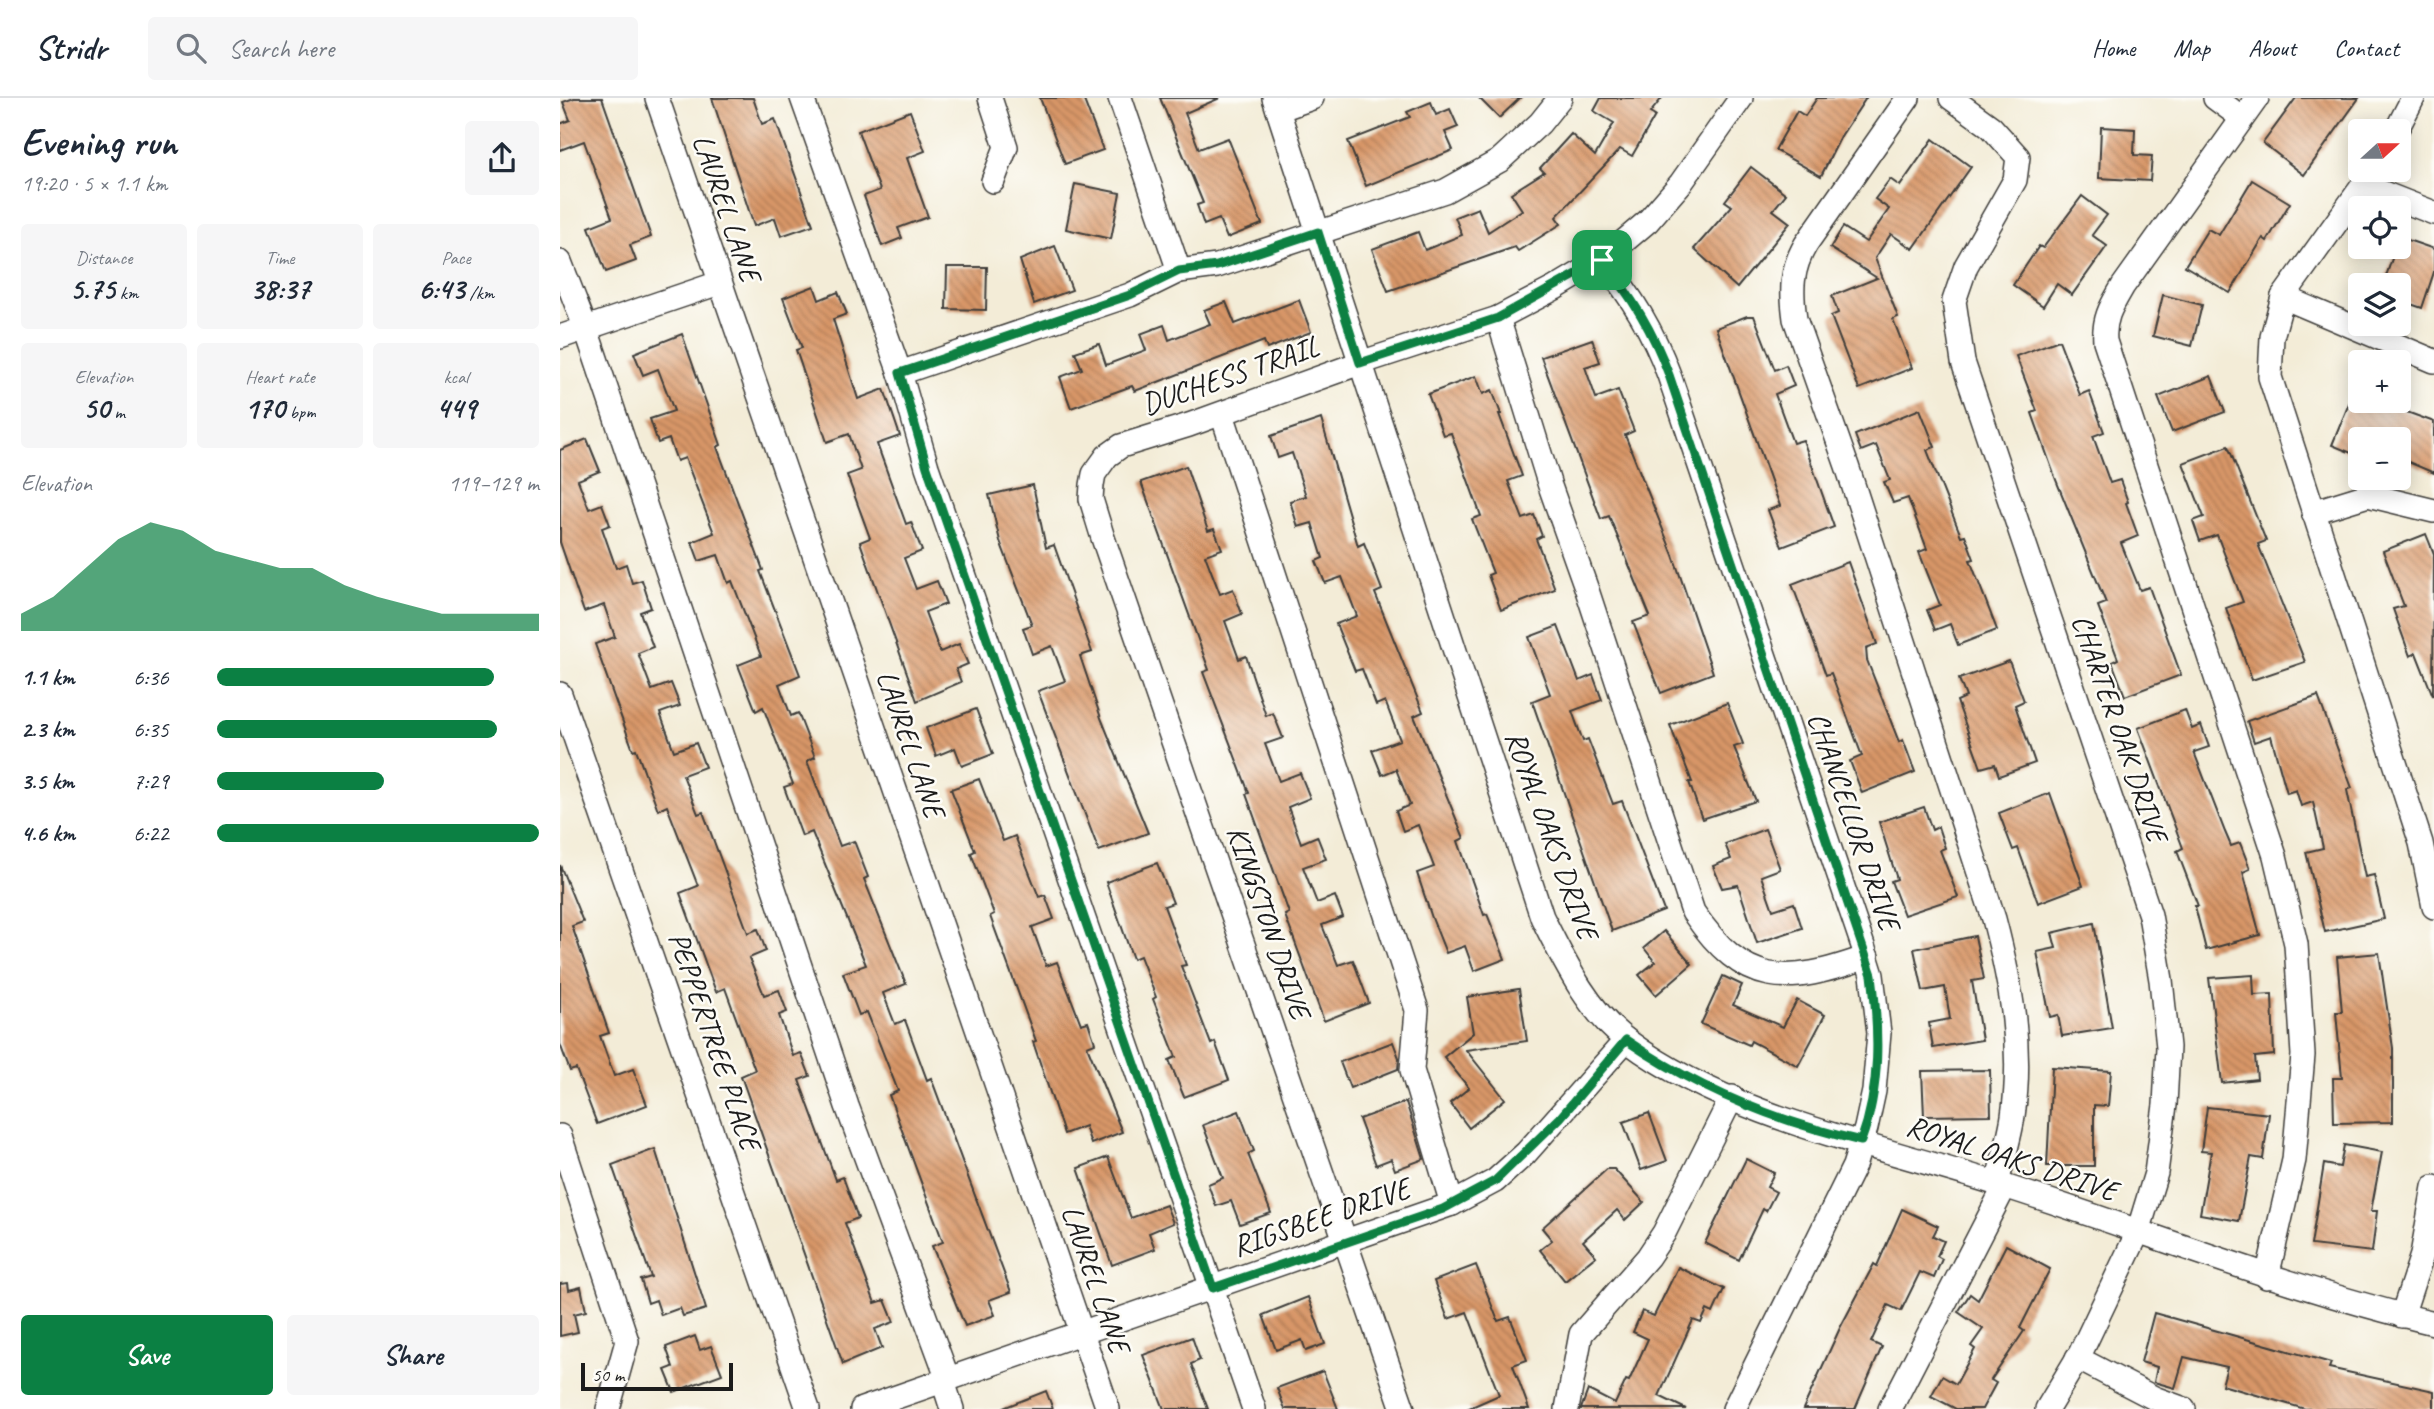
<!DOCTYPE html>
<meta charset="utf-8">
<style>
body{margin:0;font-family:Caveat,sans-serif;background:#f6f6f7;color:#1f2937;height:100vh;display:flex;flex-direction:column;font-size:26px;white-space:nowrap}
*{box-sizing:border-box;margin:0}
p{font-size:23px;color:#747a83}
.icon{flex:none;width:38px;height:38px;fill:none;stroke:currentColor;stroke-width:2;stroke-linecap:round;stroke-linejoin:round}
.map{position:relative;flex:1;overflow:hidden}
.panel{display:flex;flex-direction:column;background:#fff;width:560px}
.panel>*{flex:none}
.needle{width:46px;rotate:69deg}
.buttons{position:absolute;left:1788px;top:21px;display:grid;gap:14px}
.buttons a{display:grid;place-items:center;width:63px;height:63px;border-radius:7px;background:#fff;box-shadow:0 4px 18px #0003;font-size:35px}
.scale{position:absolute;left:21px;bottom:18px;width:152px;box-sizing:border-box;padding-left:7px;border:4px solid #1c1c1c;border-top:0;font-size:19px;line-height:24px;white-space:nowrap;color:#1c1c1c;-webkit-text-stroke:5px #fdfcf7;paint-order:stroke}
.pin{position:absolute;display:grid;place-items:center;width:60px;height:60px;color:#fff;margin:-30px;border-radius:14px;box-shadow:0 4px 10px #0006}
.round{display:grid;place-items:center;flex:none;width:74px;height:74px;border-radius:7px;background:#f6f6f7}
.headline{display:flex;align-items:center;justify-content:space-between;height:119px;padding:0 21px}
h1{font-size:38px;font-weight:600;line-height:52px}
.metrics{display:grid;grid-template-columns:repeat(3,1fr);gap:10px;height:119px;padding:7px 21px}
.metrics div{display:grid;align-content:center;border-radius:7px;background:#f6f6f7;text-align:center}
.metrics b{font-size:30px;font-weight:600}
.metrics small{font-size:19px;font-weight:400}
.metrics p{font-size:19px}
.chart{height:196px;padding:14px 21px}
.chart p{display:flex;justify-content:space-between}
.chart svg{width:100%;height:126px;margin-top:7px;fill:#0b8043;opacity:.7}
.primary-button{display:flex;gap:14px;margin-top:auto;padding:14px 21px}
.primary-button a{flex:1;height:80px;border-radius:7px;background:#0b8043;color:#fff;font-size:28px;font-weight:600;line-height:80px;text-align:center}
.primary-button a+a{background:#f6f6f7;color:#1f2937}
ul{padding:0 21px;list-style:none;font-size:23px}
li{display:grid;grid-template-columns:112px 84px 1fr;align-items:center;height:52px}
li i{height:18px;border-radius:9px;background:#0b8043}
header{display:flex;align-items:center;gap:42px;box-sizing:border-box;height:98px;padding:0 35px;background:#fff;border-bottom:2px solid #e0e1e3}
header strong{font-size:33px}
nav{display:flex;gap:38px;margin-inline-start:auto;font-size:24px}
.search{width:490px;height:63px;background:#f6f6f7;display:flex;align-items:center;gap:18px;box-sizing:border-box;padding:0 24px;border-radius:7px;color:#747a83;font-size:26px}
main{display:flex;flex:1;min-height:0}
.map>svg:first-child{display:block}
.building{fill:url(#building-back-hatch)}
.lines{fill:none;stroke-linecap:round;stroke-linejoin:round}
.minor-casing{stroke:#3c3b38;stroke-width:26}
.minor{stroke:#fff;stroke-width:23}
.route-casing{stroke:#fff;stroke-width:14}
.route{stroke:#0b8043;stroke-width:9}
.labels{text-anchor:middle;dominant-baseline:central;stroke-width:5;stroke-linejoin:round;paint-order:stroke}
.street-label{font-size:30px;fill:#1c1c1c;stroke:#fdfcf7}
</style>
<header>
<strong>Stridr</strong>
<div class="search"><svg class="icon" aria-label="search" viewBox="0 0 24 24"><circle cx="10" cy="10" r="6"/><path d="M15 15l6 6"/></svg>Search here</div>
<nav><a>Home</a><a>Map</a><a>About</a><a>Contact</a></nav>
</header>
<main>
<section class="panel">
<div class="headline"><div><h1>Evening run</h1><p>19:20 · 5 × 1.1 km</p></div><a class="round"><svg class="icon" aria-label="share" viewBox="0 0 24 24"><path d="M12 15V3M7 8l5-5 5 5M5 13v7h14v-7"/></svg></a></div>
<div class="metrics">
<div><p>Distance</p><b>5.75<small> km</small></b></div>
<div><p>Time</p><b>38:37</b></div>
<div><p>Pace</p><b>6:43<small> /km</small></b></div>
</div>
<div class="metrics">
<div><p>Elevation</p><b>50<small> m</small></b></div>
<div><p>Heart rate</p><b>170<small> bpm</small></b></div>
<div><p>kcal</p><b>449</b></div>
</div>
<div class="chart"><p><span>Elevation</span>119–129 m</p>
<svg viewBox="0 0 160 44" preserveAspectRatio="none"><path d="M0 44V38L10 32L20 22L30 12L40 6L50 9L60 16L70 19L80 22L90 22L100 28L110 32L120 35L130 38L140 38L150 38L160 38V44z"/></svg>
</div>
<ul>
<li><b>1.1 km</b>6:36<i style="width:86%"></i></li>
<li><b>2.3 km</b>6:35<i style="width:87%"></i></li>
<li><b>3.5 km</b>7:29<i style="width:52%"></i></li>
<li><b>4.6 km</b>6:22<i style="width:100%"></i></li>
</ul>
<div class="primary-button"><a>Save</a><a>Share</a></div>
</section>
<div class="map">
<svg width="1874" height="1311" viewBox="0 0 1874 1311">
<defs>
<pattern id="building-back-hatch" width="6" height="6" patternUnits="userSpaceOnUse" patternTransform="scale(1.75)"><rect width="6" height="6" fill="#d89667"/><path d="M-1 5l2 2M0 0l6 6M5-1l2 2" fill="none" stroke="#ae7a54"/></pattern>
</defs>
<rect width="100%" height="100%" fill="#fdfcf7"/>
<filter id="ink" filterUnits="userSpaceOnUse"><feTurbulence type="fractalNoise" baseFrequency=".0143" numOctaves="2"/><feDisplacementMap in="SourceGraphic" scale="14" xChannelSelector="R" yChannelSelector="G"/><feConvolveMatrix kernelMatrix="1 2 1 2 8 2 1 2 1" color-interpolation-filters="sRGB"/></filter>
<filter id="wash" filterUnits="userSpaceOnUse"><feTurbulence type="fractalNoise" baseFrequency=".00686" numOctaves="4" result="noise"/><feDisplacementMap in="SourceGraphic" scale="28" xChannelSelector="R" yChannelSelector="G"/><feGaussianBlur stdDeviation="1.57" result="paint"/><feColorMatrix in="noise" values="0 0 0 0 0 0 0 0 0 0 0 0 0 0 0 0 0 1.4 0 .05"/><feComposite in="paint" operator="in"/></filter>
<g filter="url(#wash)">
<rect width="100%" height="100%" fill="#f3ecd7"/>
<g id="blocks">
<g class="building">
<polygon points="14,0 42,0 91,139 70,147 76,163 46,174 29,129 52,120 24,43 0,52 0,26 10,22 3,4"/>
<polygon points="152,0 193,0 202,26 215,21 253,127 221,138 215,120 194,128"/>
<polygon points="480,0 523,0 543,52 505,66"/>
<polygon points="600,0 660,0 625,15 639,51 668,40 702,126 667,140 659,121 644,127 637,107 643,105"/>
<polygon points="919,0 960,0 939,20"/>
<polygon points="1041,0 1102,0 1090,15 1095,18 1072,58 1060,51 996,119 1001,126 958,153 955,149 828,193 812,151 858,134 865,152 902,137 895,119 918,110 928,134 962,112 951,95 984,74 980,70 1011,36 1035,58 1054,25 1034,13"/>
<polygon points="1257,0 1306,0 1281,38 1261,78 1215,52 1237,13 1245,18"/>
<polygon points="1736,0 1799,0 1744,77 1703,45"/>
<polygon points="871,4 876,17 890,11 898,29 885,34 893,52 806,88 788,43 850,19 847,14"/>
<polygon points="350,13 365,53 347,60 368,119 338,130 342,140 322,148 304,98 320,92 298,33"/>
<polygon points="1541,29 1575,31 1574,57 1592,58 1590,83 1539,80"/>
<polygon points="1373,41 1411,69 1353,151 1331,136 1315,160 1338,219 1333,221 1352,270 1299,291 1271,218 1278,215 1272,198 1317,180 1270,150 1283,129 1306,144 1329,111 1315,101 1330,81 1340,88"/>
<polygon points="1191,69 1226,96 1213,112 1230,125 1177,190 1134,151 1172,108 1165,103"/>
<polygon points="1692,82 1730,105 1707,143 1703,140 1670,195 1625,168 1648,131 1659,137"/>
<polygon points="515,86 560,95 551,141 506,131"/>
<polygon points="1522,98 1547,117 1532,137 1547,148 1512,197 1497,186 1483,208 1453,187 1479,148 1483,150"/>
<polygon points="1839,139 1874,151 1874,174 1862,210 1839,202 1839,187 1823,187 1836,149 1839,149"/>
<polygon points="495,148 512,192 474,206 460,162"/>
<polygon points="387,169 427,169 426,212 386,211"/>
<polygon points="254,188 259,202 278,194 287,216 273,221 298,301 324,291 340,338 317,346 346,426 351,424 362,453 344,460 356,491 377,483 386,506 365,514 380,554 399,546 408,566 396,571 401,584 357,603 300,444 310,440 287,377 301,372 289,336 267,344 236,252 242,250 223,200"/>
<polygon points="1603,197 1642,207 1632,248 1593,238"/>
<polygon points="739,202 751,234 707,251 704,243 575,293 572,288 511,310 500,279 522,271 515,254 539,246 546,267 586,252 580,236 604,227 609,242 650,226 644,212 666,204 675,226"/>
<polygon points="1187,218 1194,218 1215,272 1226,267 1234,288 1215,296 1233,345 1243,342 1274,429 1222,449 1208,412 1220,408 1156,230"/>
<polygon points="122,236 161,347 157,349 203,472 200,473 240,577 219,586 231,618 238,615 255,659 247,663 280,748 294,743 308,779 304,781 346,886 323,895 335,926 345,922 367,982 371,980 451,1194 429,1202 435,1217 405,1228 372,1148 383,1144 329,997 338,993 307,914 299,917 283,875 306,867 252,734 242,738 224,689 233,686 203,609 196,613 178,567 201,558 172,483 168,485 158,457 139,463 132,444 154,435 125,360 117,363 109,341 98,345 90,321 114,313 98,271 83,277 74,255"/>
<polygon points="1032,241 1040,264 1025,269 1036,300 1058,292 1074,333 1065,337 1113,457 1153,575 1101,595 1073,524 1090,518 1049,418 1041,421 981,259"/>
<polygon points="1499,242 1520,297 1529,293 1544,334 1533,338 1550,385 1560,382 1568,404 1566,405 1578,438 1561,445 1580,492 1589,489 1621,577 1565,598 1552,564 1558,561 1538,508 1546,505 1496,382 1472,315 1477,313 1456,258"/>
<polygon points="916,278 923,296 932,292 941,316 939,316 962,378 948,383 963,421 974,417 982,438 976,441 995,491 941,512 928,477 933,475 912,421 921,418 891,335 883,337 868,296"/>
<polygon points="1651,278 1665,314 1612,334 1598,299"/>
<polygon points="1790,303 1817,303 1874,324 1874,375 1839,360 1839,341 1801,341 1801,359 1772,347"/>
<polygon points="1360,311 1375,349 1367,352 1401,438 1405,437 1414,461 1410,462 1437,532 1398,547 1390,526 1375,532 1367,512 1380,507 1359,454 1367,451 1348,400 1333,405 1324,384 1330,382 1316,347 1301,353 1295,337"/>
<polygon points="761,321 798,448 804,445 822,492 815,495 863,614 854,618 904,740 898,743 924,817 927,816 945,861 914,873 905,848 886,855 872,820 857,775 874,769 858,727 843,733 836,713 850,707 836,671 822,677 812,652 840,642 825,603 816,607 802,571 795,573 776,526 797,518 782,479 765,485 756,463 763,460 752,425 738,429 730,403 746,398 732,355 718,360 711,338"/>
<polygon points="27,341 40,373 18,382 29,411 42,406 50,427 42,430 56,470 66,466 72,485 82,482 91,510 80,514 93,549 78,555 92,592 111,585 120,608 100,615 114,653 136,645 145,669 123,677 138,716 143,714 188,835 198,831 206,853 189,860 204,897 219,892 227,914 219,917 233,958 241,955 250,978 239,982 276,1082 283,1079 298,1120 285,1125 315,1205 325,1202 334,1224 315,1231 322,1250 283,1266 181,978 195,972 165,890 156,894 120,795 138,788 107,708 98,712 76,651 73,652 35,546 55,539 44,507 24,514 0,444 0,352"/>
<polygon points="1668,348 1706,443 1698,446 1745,564 1692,582 1666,510 1683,504 1657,437 1640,443 1633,423 1644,419 1623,365"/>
<polygon points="626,368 648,433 654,431 662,451 645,457 660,496 673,491 682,516 665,523 679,561 686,558 706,618 713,615 723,640 705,646 719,683 740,675 750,700 728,709 741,745 757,738 766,761 743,769 757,805 775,798 783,819 762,827 778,867 793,862 809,905 764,923 725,817 729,815 686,696 689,695 643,574 649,572 581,384"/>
<polygon points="473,387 486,450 494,447 532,554 520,558 541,620 588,735 539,753 478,593 505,583 492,548 472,556 463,530 472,527 440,443 429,397"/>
<polygon points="1866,436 1874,456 1873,598 1856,555 1850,558 1833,511 1844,508 1823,453"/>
<polygon points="1288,464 1317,546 1306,550 1307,562 1339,644 1343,642 1355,674 1302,695 1290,663 1302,658 1271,575 1266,577 1232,486"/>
<polygon points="998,528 1019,583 1033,577 1042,602 1012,613 1023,643 1028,641 1053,706 1062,703 1104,813 1052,833 972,603 990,596 969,539"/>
<polygon points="1449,563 1464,603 1455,607 1475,665 1439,678 1435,666 1421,670 1397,603 1406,599 1399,581"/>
<polygon points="1758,598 1792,690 1787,692 1805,779 1814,777 1824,821 1765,834 1746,754 1763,750 1753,704 1741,708 1736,692 1727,695 1711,638 1694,644 1687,623"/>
<polygon points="1167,605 1183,646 1174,649 1196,703 1142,721 1129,684 1132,684 1110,627"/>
<polygon points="416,611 433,656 402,668 395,650 376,658 366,630"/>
<polygon points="1625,612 1632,631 1641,627 1649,649 1634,654 1665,734 1671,748 1680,745 1690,771 1683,774 1700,837 1646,852 1635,808 1638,808 1617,753 1623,750 1578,630"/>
<polygon points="419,681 443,743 455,738 479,799 485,797 494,821 472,829 486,868 497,864 521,926 528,924 535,945 527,948 562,1034 531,1046 525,1028 504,1036 473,944 476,943 430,818 434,816 411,755 415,753 391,691"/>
<polygon points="1490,695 1523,788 1478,805 1458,750 1453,752 1439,715"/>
<polygon points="1364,709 1372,732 1378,729 1385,750 1380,752 1398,799 1344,817 1331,783 1337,781 1319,724"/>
<polygon points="1205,731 1220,771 1201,778 1213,812 1234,805 1242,830 1197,845 1178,787 1162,790 1153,768 1171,761 1165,746"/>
<polygon points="597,765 613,805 604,808 626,867 621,868 651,946 655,944 669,982 624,999 609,962 616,959 593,901 596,899 580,858 573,861 546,784"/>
<polygon points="0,767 23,824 12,828 49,935 40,938 54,978 73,971 87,1007 37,1026 16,971 10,973 0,946"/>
<polygon points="1534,825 1552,930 1502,938 1498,917 1490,919 1477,854 1496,850 1492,835"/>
<polygon points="1104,833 1132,866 1096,897 1079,877 1095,864 1084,850"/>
<polygon points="1415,838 1424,881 1412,883 1422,942 1373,950 1369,925 1390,921 1385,889 1363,893 1354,851"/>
<polygon points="1819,855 1833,950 1833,1024 1774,1025 1773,980 1782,980 1776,914 1782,914 1777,859"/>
<polygon points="1693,877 1694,897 1712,896 1714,957 1695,959 1697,981 1662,985 1649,880"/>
<polygon points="1163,878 1182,887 1173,907 1223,929 1237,902 1265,917 1238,968 1191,943 1189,947 1141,926"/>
<polygon points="959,891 967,943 906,952 945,1001 909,1030 890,1005 909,990 884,959 913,935 907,899"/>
<polygon points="833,944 839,960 838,971 790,990 780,964"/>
<polygon points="1492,969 1551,973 1548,1008 1534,1007 1534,1068 1487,1068"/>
<polygon points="1430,972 1431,1017 1364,1018 1362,973"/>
<polygon points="846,1004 864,1061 835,1072 831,1061 816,1067 799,1021"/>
<polygon points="1647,1009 1709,1016 1703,1061 1691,1059 1679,1123 1640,1116 1651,1054 1641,1053"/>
<polygon points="679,1013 694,1053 688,1056 711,1115 680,1126 671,1103 656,1108 648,1086 663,1080 643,1027"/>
<polygon points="1089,1015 1107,1063 1081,1072 1063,1024"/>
<polygon points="1784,1047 1822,1054 1811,1113 1817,1113 1812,1154 1751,1147 1764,1066 1780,1069"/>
<polygon points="95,1051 146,1211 123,1218 120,1210 101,1217 96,1202 88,1205 81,1182 91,1179 52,1067"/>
<polygon points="548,1059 571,1120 606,1107 613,1125 589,1135 595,1151 552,1167 518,1070"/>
<polygon points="1186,1061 1214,1075 1207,1089 1216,1094 1206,1113 1203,1111 1179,1162 1145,1145"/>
<polygon points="1047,1071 1054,1071 1084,1104 1065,1122 1057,1112 1023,1143 1036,1158 1005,1183 980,1152 992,1142 982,1130"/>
<polygon points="1342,1111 1378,1128 1373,1138 1384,1143 1377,1158 1382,1161 1374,1180 1360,1174 1341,1213 1328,1207 1311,1244 1322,1249 1295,1311 1243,1311 1280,1230 1314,1166 1317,1168"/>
<polygon points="1446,1147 1490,1171 1460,1230 1464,1233 1431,1282 1436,1285 1422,1311 1396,1311 1371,1298 1382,1278 1396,1286 1415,1251 1411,1248 1423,1231 1398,1214 1410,1196 1418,1202"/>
<polygon points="916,1167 938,1223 950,1219 967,1262 953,1267 969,1311 907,1311 939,1297 907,1214 888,1221 874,1183"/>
<polygon points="1118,1169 1164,1191 1153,1215 1147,1212 1141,1225 1133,1222 1099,1298 1126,1311 1021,1311 1028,1292 1055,1306 1066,1282 1069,1283 1088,1241 1073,1234 1082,1213 1094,1218"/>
<polygon points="8,1185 9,1192 21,1189 26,1213 14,1216 18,1234 0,1238 0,1186"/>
<polygon points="748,1199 765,1246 746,1253 742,1242 716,1252 703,1217"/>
<polygon points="1594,1215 1771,1265 1769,1270 1874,1293 1874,1311 1745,1311 1662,1287 1667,1269 1624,1259 1615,1290 1594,1284 1597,1269 1581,1264"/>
<polygon points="135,1238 140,1252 151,1248 162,1276 114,1294 105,1272 113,1269 106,1249"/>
<polygon points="632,1239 640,1262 631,1266 648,1311 604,1311 583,1257"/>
<polygon points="763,1273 778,1311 725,1311 717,1290"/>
<polygon points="486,1293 493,1311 444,1311 443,1310"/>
</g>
</g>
</g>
<g filter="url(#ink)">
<use href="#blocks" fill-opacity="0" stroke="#3c3b38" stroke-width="2"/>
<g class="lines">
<defs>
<g id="minor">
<polyline points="97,0 548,1311"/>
<polyline points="242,0 340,275"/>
<polyline points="430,0 446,49 433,83"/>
<polyline points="560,0 619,173 657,168 885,93 939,63 980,25 1000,0"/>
<path d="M714,0L982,819C1004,863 1028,914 1069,944C1171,1020 1321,1048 1441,1087C1586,1133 1726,1190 1874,1225"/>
<path d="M1348,0L1246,146C1231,171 1231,192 1235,221L1287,368L1434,821C1451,886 1463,950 1453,1018C1450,1040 1442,1063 1437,1086"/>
<polyline points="1391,0 1431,29 1458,59 1455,82 1406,168 1394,203 1403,264 1590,817 1601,882 1608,949 1605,1007 1596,1075 1578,1134 1520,1256 1487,1311"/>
<polyline points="1655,0 1682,20"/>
<path d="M1697,0L1563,188C1552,207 1543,220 1545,243L1715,758L1736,846L1743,957L1734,1062L1707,1179"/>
<polyline points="718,12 752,0"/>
<polyline points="1836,33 1853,0"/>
<polyline points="1814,72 1723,199 1712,239 1710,279 1861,745 1874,809"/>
<polyline points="1803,87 1874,115"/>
<path d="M1042,162C1072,199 1093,233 1109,277L1303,848L1312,877L1319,935L1314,993L1306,1030L1294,1068L1174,1311"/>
<polyline points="0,164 26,231 287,1008 388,1281"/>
<polyline points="619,173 570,197 340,275 367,369 694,1311"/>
<polyline points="1723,199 1874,263"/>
<path d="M938,220L990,388L1027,492L1133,814C1185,890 1225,888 1307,859"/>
<polyline points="0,239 159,185"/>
<polyline points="662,316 857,912 852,972 892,1106"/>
<polyline points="1753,414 1808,397 1874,413"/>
<polyline points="0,596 248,1311"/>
<polyline points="0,1038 67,1243 48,1311"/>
<polyline points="1842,1218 1862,1157 1874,1089"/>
<polyline points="1517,1260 1594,1300 1624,1311"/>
<polyline points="383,1283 392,1311"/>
<polyline points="302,1311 892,1106 935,1083 966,1055 1066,942"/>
<polyline points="843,1311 543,440 531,401 532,387 534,376 547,358 561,348 629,327 800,265 938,220 995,190 1042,162 1088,123 1121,85 1181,0"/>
<polyline points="1007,1311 1021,1236 1088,1159 1104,1135 1172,999"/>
<polyline points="1330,1311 1445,1088"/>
</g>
</defs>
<use href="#minor" class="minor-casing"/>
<use href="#minor" class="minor"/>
</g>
</g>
<g class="lines" filter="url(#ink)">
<defs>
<path id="route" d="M758,134L800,265L938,220L1042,162C1072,199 1093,233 1109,277L1312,877C1319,933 1321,989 1301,1043C1218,1024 1136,990 1066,942L1000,1020L935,1083L883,1111L653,1190L367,369L340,275L570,197L619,173L657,168Z"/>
</defs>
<use href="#route" class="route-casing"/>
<use href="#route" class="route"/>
</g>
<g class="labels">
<g class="street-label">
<text transform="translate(167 110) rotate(71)">LAUREL LANE</text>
<text transform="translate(670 277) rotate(-19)">DUCHESS TRAIL</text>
<text transform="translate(1560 630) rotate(71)">CHARTER OAK DRIVE</text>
<text transform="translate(351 646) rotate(71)">LAUREL LANE</text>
<text transform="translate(1294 723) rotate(71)">CHANCELLOR DRIVE</text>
<text transform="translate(992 737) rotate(70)">ROYAL OAKS DRIVE</text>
<text transform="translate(709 824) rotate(71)">KINGSTON DRIVE</text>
<text transform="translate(155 943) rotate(71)">PEPPERTREE PLACE</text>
<text transform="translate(1452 1060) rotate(18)">ROYAL OAKS DRIVE</text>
<text transform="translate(761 1119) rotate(-19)">RIGSBEE DRIVE</text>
<text transform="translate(536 1181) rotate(71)">LAUREL LANE</text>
</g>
</g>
</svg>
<div class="buttons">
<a><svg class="needle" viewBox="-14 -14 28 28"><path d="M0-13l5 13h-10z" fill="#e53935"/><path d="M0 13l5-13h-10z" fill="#747a83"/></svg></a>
<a><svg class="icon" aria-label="locate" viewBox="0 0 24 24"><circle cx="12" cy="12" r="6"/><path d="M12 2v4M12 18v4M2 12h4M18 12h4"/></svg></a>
<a><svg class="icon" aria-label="layers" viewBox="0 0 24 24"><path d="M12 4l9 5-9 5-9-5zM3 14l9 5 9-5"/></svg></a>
<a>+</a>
<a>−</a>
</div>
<div class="scale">50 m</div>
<div class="pin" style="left:1042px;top:162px;background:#1e9e55"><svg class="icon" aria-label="arrive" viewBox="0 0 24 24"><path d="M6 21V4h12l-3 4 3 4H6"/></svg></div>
</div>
</main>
